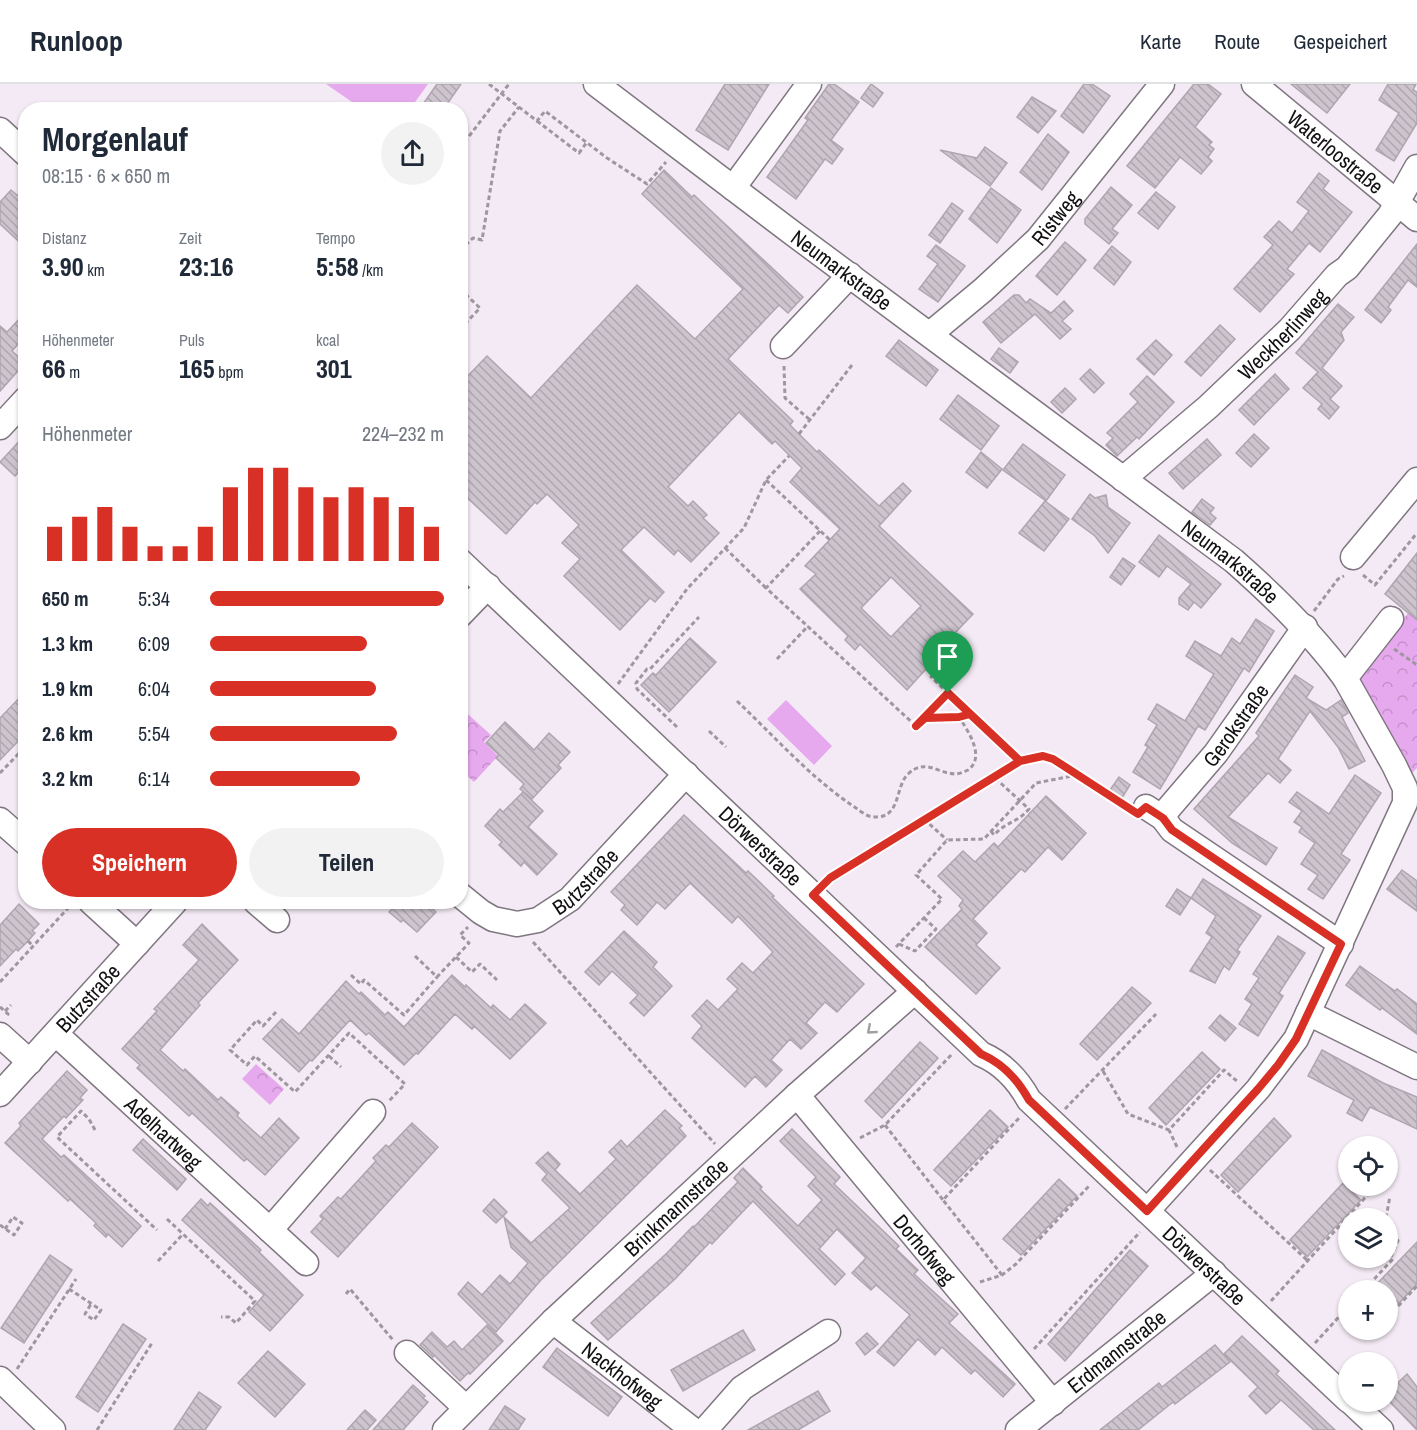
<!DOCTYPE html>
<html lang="de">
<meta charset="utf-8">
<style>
body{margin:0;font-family:"Archivo Narrow",sans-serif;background:#f2f2f3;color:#1f2937;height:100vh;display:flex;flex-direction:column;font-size:22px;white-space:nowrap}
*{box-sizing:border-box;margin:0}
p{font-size:20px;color:#747a83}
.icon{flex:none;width:33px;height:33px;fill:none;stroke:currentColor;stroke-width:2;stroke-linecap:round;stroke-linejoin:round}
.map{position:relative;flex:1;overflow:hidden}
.sheet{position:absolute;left:18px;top:18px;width:450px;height:807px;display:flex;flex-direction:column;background:#fff;border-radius:24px;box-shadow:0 2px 4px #0004}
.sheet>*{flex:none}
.controls{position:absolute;left:1338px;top:1052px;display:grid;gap:12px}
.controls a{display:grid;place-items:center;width:60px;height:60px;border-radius:50%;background:#fff;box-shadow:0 2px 4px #0004;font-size:30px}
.pin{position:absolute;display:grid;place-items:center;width:51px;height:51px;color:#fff;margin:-62px -26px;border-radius:50% 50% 50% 0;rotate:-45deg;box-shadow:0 0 6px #0007}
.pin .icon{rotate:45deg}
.round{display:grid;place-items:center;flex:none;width:63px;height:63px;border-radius:32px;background:#f2f2f3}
.overview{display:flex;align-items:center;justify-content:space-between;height:102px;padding:0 24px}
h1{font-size:33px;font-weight:700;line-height:45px}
.figures{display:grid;grid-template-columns:repeat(3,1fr);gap:9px;height:102px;padding:6px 24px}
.figures div{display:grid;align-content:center}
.figures b{font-size:26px;font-weight:700}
.figures small{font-size:16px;font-weight:400}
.figures p{font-size:16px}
.chart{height:168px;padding:12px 24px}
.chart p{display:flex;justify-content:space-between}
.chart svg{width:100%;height:108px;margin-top:6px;stroke:#d93025;stroke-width:6}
.primary-button{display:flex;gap:12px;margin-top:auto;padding:12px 24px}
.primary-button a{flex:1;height:69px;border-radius:36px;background:#d93025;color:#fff;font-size:24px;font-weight:700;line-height:69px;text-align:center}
.primary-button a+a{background:#f2f2f3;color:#1f2937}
ul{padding:0 24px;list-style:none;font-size:20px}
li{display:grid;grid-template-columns:96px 72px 1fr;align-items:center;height:45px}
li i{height:15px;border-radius:8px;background:#d93025}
header{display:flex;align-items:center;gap:36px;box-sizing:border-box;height:84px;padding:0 30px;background:#fff;border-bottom:2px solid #e0e1e3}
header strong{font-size:28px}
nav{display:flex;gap:33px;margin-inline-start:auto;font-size:21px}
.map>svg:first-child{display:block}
.forest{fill:url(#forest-crowns)}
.garden{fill:#e6a9ed}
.building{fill:url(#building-back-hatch);stroke:#aea5ae;stroke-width:1.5;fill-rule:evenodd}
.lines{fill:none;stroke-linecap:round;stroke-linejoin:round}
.minor-casing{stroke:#7f7680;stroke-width:27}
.path{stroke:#9e979f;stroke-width:3;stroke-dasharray:4.5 3;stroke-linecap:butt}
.minor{stroke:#fff;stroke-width:24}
.oneway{stroke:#a19fa1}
.route-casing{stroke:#fff;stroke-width:12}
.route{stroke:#d93025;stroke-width:8}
.labels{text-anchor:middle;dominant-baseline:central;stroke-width:6;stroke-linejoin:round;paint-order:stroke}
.street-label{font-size:21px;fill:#131013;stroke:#fff}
</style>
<header>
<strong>Runloop</strong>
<nav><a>Karte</a><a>Route</a><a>Gespeichert</a></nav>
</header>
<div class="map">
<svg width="1417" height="1346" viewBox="0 0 1417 1346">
<defs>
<pattern id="forest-crowns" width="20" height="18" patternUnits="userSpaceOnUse" patternTransform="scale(1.5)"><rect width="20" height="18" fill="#e6a9ed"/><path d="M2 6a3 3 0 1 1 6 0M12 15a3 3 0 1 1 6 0" fill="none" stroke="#c490ca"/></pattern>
<pattern id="building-back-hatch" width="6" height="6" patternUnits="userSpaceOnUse" patternTransform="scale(1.5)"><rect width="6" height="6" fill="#cdc4ce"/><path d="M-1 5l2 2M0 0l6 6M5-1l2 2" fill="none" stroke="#afa7b0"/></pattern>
</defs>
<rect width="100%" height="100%" fill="#f4eaf5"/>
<g class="forest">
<polygon points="1408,529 1417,536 1417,684 1410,691 1351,601"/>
<polygon points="460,623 491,651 484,658 498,672 474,698 461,686"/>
<polygon points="256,980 284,1005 270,1021 242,995"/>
</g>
<g class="garden">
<polygon points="326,0 428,0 410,25 362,25"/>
<polygon points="786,616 832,662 814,681 767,635"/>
</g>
<g class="building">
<polygon points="437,0 461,0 443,26 419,26"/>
<polygon points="725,0 769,0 728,66 696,46"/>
<polygon points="829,0 834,0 859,18 831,56 843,65 832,80 825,75 796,115 767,93 808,36 805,34"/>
<polygon points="871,0 883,9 873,23 861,14"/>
<polygon points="1084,0 1092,0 1110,12 1083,49 1061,32"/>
<polygon points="1194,0 1208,0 1221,10 1195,43 1212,58 1209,61 1214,65 1208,73 1212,77 1201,90 1180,73 1155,104 1127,82"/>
<polygon points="1291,0 1350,0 1327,29"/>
<polygon points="1388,0 1416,0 1413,6 1417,8 1417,39 1394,77 1376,66 1399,29 1379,16"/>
<polygon points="1032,13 1056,27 1038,49 1017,33"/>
<polygon points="1048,50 1069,68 1042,106 1020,88"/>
<polygon points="985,63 1007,79 990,102 940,66 977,74"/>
<path d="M664,86L692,113L694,111L803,213L788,229L779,221L728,275L793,337L790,341L817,368L819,366L879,422L903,399L911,407L879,442L973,530L955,549L957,551L907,606L860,560L855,566L845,556L848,552L800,505L816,490L805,482L840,445L790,398L802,384L775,357L772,360L739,328L668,403L688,422L693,417L707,431L703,434L719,449L691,478L678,466L674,471L644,443L621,466L664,508L655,518L650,514L620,546L564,492L580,475L562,459L579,441L547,410L537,420L535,418L506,450L460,407V300L487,272L531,314L637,201L695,255L743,205L642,110ZM891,493L921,522L891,553L861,524Z"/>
<polygon points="1319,89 1329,97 1323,105 1352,128 1320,168 1309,159 1287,185 1294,190 1260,228 1234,205 1273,161 1264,153 1279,137 1292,149 1309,127 1297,118"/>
<polygon points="1111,103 1132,121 1112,145 1118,149 1109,160 1085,140 1085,135"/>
<polygon points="991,104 1021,126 997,159 969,135"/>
<polygon points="11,106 17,111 20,110 26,115 26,164 0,140 0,118"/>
<polygon points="1156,108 1175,123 1158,145 1138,129"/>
<polygon points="952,119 963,127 940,159 929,151"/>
<polygon points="1065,158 1086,176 1057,211 1036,192"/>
<polygon points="1417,160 1417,203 1408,196 1388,223 1391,226 1381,239 1365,226"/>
<polygon points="936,161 965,182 938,218 919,205 938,180 927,172"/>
<polygon points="1112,162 1131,178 1114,201 1094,184"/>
<polygon points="1014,211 1019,211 1026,219 1030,215 1051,229 1064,217 1073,227 1062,237 1071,245 1060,255 1035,230 1001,259 983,238"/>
<polygon points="1338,220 1354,233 1341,248 1344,256 1322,284 1342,302 1330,315 1339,323 1329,335 1318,325 1322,320 1303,304 1318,288 1296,269"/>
<polygon points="26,228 26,251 12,267 25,279 0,307 0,242 7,248"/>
<polygon points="1220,241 1235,255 1201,292 1185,278"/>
<polygon points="899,256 938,286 926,302 886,272"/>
<polygon points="1156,256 1172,271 1154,291 1137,275"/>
<polygon points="999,264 1018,278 1010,289 991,275"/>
<polygon points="1090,285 1104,299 1094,309 1080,295"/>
<polygon points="1275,290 1289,305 1254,341 1239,326"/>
<polygon points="1147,292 1174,318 1139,355 1137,353 1117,372 1106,361 1113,354 1107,349 1138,318 1130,310"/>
<polygon points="1065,304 1076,315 1062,329 1051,318"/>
<polygon points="958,311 999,342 981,366 940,335"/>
<polygon points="26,350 26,380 15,392 0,378"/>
<polygon points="1254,350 1269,364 1251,383 1236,369"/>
<polygon points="1207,355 1221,371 1183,405 1169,389"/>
<polygon points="1023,360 1065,391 1046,417 1003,386"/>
<polygon points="981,368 1002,385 987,404 966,388"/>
<polygon points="1090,410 1095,414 1106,411 1108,423 1130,439 1108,469 1095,452 1072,435"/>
<polygon points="1202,415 1214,424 1210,429 1216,434 1210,441 1192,428"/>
<polygon points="1045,417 1069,435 1044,467 1019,449"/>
<polygon points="1159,451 1221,500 1201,524 1194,518 1188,526 1179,520 1179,514 1191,500 1167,482 1159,493 1139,478"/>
<polygon points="1417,469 1417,536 1385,510"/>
<polygon points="1123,474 1135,482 1121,501 1110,493"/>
<polygon points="1256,535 1274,547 1249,588 1244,584 1205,646 1198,642 1160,705 1133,688 1148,663 1145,661 1157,641 1148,635 1157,620 1185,637 1214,590 1186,572 1195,557 1221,572 1232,554 1240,560"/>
<polygon points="690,554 716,578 669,628 641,601 653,589 656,591"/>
<polygon points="1295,591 1313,603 1306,614 1326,626 1341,616 1348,629 1342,633 1365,677 1349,685 1338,663 1310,627 1278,675 1291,686 1280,699 1268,689 1228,733 1277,764 1266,781 1232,759 1194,725 1259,652 1256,649"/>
<polygon points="26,607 26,649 0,676 0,634"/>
<polygon points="505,638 534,666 549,649 570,668 558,681 561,684 532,715 520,705 524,700 496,674 499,671 486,659"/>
<polygon points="1355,691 1381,709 1341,770 1350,776 1323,815 1308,805 1318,791 1301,780 1315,759 1299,748 1302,743 1294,738 1302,727 1289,718 1297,708 1329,730"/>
<polygon points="1119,693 1130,701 1122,714 1110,706"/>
<polygon points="523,708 543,727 528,743 557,770 537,791 524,778 521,782 499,761 502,758 485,742 500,725 503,728"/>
<polygon points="1046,712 1086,749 1062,776 1048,763 1025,788 1021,785 973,835 987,849 976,861 1000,884 976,910 925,863 962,825 959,822 963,816 938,792 963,767 975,778 994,759 998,763"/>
<polygon points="684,731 746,789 748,787 774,812 772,813 799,839 864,900 837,928 825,918 806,939 817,949 801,965 790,955 771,976 782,986 766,1003 755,992 745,1003 692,954 702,942 692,932 707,916 718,926 738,905 727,895 742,879 753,889 773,868 738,832 732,839 690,799 665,825 657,818 637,841 621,826 625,821 611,808"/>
<polygon points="1402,786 1417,797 1417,827 1387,805"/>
<polygon points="1203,795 1261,832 1237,866 1240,868 1229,886 1224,882 1215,899 1190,887 1212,853 1206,849 1216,832 1191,814"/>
<polygon points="1177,805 1191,814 1180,831 1166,822"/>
<polygon points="383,818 425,818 436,828 417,848 403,836 401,838 389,828 392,825"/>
<polygon points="19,820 39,840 32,847 35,849 28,857 18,867 16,865 0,882 0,841"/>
<polygon points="202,840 238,876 198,919 200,921 160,966 183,987 185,985 218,1016 221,1013 239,1029 237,1032 261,1054 279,1034 299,1054 265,1091 247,1075 244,1077 192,1029 189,1032 137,984 140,981 122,965 157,927 154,925 199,876 183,861"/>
<polygon points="624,847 657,878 653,883 672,902 644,932 630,919 638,911 612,887 599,901 585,888"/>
<polygon points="1278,852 1305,869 1279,909 1283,912 1258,952 1239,940 1252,920 1245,915 1259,894 1253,890"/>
<polygon points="1360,882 1395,907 1397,905 1417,920 1417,950 1382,924 1380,926 1346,901"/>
<polygon points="452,891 465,903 466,901 491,924 493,921 510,936 525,920 546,939 510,975 474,942 472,945 455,930 418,970 416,969 404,981 369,949 366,951 350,936 312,977 310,976 299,988 263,955 282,935 299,950 346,897 359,910 361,908 385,931 388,928 404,943"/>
<polygon points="1132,903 1151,919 1097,976 1080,960"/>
<polygon points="1220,931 1236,944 1225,957 1209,944"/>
<polygon points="920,958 938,974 882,1034 865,1017"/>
<polygon points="1322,966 1383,999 1417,1013 1417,1045 1370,1023 1362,1037 1347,1029 1354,1016 1308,992"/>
<polygon points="1202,968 1220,985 1166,1041 1149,1024"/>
<polygon points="67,987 87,1006 80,1014 83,1016 66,1034 64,1032 42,1055 61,1073 64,1071 141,1142 122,1163 108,1150 106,1153 94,1142 96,1139 70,1115 68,1117 5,1059 21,1042 19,1039"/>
<polygon points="665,1026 682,1042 679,1044 686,1052 541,1196 496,1248 458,1210 468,1198 482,1211 500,1191 510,1200 528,1179 511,1163 504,1133 531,1159 570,1124 542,1096 547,1090 536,1079 548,1068 560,1080 555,1086 580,1110 616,1075 609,1068 621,1056 627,1063"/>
<polygon points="990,1026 1008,1043 951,1102 934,1086"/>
<polygon points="1274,1034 1291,1052 1238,1108 1221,1091"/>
<polygon points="412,1039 438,1063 338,1173 311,1148 323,1135 320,1132 338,1113 341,1115 376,1077 373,1074 386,1061 389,1063"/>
<polygon points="792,1045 840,1093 834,1100 899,1162 896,1165 918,1186 914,1190 958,1230 949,1239 1015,1300 1003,1313 975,1286 971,1290 942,1263 935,1271 918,1255 894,1282 877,1268 910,1231 876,1201 871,1206 852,1189 866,1174 837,1145 819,1165 845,1190 835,1201 753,1117 712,1160 710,1158 675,1195 608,1256 591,1239 667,1169 693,1142 694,1143 738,1098 734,1094 743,1084 762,1103 760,1105 798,1142 822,1116 808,1102 816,1093 780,1057"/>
<polygon points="143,1055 186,1095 177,1106 133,1066"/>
<polygon points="1059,1095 1077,1112 1021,1171 1003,1155"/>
<polygon points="1343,1099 1361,1116 1307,1173 1290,1156"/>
<polygon points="201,1115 208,1122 210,1119 261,1166 259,1168 303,1211 270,1247 249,1228 264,1211 182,1136"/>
<polygon points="494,1115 507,1128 496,1139 483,1127"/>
<polygon points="1417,1158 1417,1200 1388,1231 1388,1206 1371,1206"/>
<polygon points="1130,1166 1148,1182 1065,1277 1048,1260"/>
<polygon points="50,1171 72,1186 24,1259 1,1244"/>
<polygon points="123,1240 146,1255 98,1328 76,1313"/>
<polygon points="487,1241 503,1257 470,1290 468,1289 460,1297 434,1271 433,1273 420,1261 432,1248 447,1263 454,1257 462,1266"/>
<polygon points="743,1246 755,1266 683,1307 671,1286"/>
<polygon points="867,1249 878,1260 865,1271 856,1259"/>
<polygon points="1242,1252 1279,1287 1276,1290 1335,1346 1314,1346 1281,1316 1266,1330 1249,1312 1258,1303 1224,1270"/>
<polygon points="1215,1261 1230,1278 1175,1320 1173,1318 1138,1346 1100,1346 1159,1299 1162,1303"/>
<polygon points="557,1264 622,1313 608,1332 543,1283"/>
<polygon points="268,1267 305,1300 275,1333 238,1299"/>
<polygon points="1407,1290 1417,1303 1417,1346 1388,1316 1388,1308"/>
<polygon points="413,1301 425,1312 423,1314 428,1318 403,1346 373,1346"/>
<polygon points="818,1307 830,1327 798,1346 748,1346"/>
<polygon points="199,1308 221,1323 205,1346 174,1346"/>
<polygon points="505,1322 525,1335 518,1346 489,1346"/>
<polygon points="365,1326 376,1336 367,1346 347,1346"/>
</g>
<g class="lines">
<defs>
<g id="minor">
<path id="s1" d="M596,0L791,148L1234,477C1275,513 1313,550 1345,594L1394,681L1405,704V719L1296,955L1258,1005L1147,1127"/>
<path id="s2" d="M1254,0L1417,135"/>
<polyline points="0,46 26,70"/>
<polyline points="733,104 809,0"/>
<path id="s3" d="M930,250L983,206L1038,155L1162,0"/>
<polyline points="783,262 850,191"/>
<polyline points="0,343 26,315"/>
<path id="s4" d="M1123,395L1208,323L1290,245L1337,191L1347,184L1390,131L1417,83"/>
<polyline points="1353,473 1417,396"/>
<path id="s5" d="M460,477L981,970C1002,979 1018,996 1029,1016L1348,1316"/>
<polyline points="460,531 488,502"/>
<polyline points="1345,594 1391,535"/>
<polyline points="1146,723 1163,734 1172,746 1341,860"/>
<path id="s6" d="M1163,734L1168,725L1216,669L1305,543"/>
<polyline points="0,736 26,759"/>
<path id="s7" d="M460,811L481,828L493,835L517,840L538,836L570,815L686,690"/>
<polyline points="91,818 137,860"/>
<polyline points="256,818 277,836"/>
<polyline points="1308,929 1417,983"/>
<path id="s8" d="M56,950L306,1179"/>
<polyline points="0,951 30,978"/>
<path id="s9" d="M0,1010L175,818"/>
<path id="s10" d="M797,1011L1053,1319"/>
<polyline points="270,1146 373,1028"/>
<path id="s11" d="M553,1237L693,1346"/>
<polyline points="407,1269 466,1324"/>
<polyline points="0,1295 53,1346"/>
<polyline points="1350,1317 1381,1346"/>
<path id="s12" d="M445,1346L553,1237L797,1011L915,907"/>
<polyline points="705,1346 742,1304 828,1248"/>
<path id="s13" d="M1018,1346L1214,1189"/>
</g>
</defs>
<use href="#minor" class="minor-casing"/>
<g class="path">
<polyline points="489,0 537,37 545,27 607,74 647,100 666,78"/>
<polyline points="537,37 579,69 587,58"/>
<polyline points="460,64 509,0"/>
<polyline points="460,166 473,154 482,156 500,47 519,23"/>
<polyline points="460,205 480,224 460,245"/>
<polyline points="784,282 785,314 810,336"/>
<polyline points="799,350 852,281"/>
<polyline points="766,396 830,456"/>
<polyline points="820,447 766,504 916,642 925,634 959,633 970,630 1020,677"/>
<polyline points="725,464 766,504"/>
<polyline points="1363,491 1375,501 1417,449"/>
<polyline points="1314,527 1338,495 1344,492"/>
<polyline points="956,558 960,562 931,593 970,630"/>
<polyline points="1394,565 1417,581"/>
<polyline points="777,575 808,542"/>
<polyline points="618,600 687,505 744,444 766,396 789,372"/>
<path d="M737,617C774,652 810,693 853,722C858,725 863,730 869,732C902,739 894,703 908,690C925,674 937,689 955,690C959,690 964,688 968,686C986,673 968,647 959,633"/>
<polyline points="923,634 948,609"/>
<polyline points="677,643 637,605 636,599 647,585 650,585 699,533"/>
<polyline points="709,647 726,663"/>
<polyline points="20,655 26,660"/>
<polyline points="0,689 26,662"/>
<polyline points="924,735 947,756"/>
<path d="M991,747L994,751C1007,737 1017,739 1029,725L994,693"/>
<polyline points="827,797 1023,675 1043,671 1053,675 1127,723"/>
<polyline points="28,857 33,862"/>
<polyline points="533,858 715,1060"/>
<polyline points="899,860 915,867 936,845 924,834"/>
<polyline points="896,863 942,815 916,791 947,756 984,755 1036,699 1077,691"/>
<polyline points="415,872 437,893 469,859 460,851 468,843"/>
<polyline points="456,873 472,888 480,880 497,896"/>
<polyline points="351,891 361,900 364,896 404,931 437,893"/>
<polyline points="0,898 71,821"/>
<polyline points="0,923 8,930 7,932"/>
<polyline points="5,927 11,921"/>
<polyline points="276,928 263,942 257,936 230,966 247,981 255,972 295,1008 349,949 405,1000 389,1017"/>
<polyline points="329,972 341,983"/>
<polyline points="1103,987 1128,1030 1169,1046"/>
<polyline points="1065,1025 1156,930"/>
<polyline points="885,1041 943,1116"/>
<polyline points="95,1046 89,1035 81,1027 57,1053 157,1146"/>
<polyline points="860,1054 885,1041 952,970"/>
<polyline points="1177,1063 1169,1046 1224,986 1238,998"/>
<polyline points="1210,1086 1308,1177"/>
<polyline points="1386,1134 1390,1112"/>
<polyline points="167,1135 183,1150"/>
<polyline points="0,1141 14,1151 22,1139 13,1133 5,1145"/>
<polyline points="158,1177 183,1150 255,1217 236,1239 229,1233 221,1233"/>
<polyline points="1002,1191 943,1116 1019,1034"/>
<polyline points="980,1198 1002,1191 1016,1180 1090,1101"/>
<polyline points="69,1205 101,1226 94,1236 85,1230 91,1220"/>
<polyline points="1364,1206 1393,1175 1391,1173 1398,1157 1388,1137"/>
<polyline points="346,1210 350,1205 393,1256"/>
<polyline points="1271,1217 1373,1105"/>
<polyline points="1388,1233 1417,1202"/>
<polyline points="1367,1247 1374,1248 1377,1245"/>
<polyline points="1315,1259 1348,1223"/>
<polyline points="1034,1265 1140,1148"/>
<polyline points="17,1285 76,1195"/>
<polyline points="97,1346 152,1259"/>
</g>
<use href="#minor" class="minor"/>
</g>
<defs><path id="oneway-chevron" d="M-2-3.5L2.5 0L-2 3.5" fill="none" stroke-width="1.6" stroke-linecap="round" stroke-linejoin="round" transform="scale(1.5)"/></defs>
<use class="oneway" href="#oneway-chevron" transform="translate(871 946) rotate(139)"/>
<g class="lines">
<defs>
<path id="route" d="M948,609L1020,677L830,794L813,811L981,970C1002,979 1018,996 1029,1016L1147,1127L1258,1005L1278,981L1296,955L1341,860L1172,746L1163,734L1146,723L1138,730L1053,675L1043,672L1020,677L970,630L959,633L925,634L916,642L948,609"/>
</defs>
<use href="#route" class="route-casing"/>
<use href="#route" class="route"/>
</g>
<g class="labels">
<g class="street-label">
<text stroke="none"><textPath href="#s2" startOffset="106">Waterloostraße</textPath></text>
<text stroke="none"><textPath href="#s3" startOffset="171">Ristweg</textPath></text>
<text stroke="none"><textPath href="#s1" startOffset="308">Neumarkstraße</textPath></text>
<text stroke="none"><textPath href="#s4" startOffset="216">Weckherlinweg</textPath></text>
<text stroke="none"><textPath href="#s1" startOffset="794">Neumarkstraße</textPath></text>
<text stroke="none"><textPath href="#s6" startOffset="118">Gerokstraße</textPath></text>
<text stroke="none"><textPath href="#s5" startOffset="414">Dörwerstraße</textPath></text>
<text stroke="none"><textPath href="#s7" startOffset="148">Butzstraße</textPath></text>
<text stroke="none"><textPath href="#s9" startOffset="130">Butzstraße</textPath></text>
<text stroke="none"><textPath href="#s8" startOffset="146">Adelhartweg</textPath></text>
<text stroke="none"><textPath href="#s12" startOffset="321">Brinkmannstraße</textPath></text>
<text stroke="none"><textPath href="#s10" startOffset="200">Dorhofweg</textPath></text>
<text stroke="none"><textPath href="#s5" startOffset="1026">Dörwerstraße</textPath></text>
<text stroke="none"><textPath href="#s13" startOffset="126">Erdmannstraße</textPath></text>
<text stroke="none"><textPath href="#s11" startOffset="88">Nackhofweg</textPath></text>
</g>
</g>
</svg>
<div class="controls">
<a><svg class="icon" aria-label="locate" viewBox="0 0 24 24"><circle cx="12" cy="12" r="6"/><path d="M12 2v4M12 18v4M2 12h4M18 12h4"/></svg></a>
<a><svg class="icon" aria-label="layers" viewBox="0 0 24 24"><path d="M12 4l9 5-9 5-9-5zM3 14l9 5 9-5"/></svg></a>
<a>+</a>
<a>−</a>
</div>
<div class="pin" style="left:948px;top:609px;background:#1e9e55"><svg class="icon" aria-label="arrive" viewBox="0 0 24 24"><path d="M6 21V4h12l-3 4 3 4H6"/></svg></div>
<section class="sheet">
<div class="overview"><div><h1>Morgenlauf</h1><p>08:15 · 6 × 650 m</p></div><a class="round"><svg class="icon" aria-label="share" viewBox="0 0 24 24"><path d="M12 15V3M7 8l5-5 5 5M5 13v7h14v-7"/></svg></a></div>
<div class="figures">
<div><p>Distanz</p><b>3.90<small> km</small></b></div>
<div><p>Zeit</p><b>23:16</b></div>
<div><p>Tempo</p><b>5:58<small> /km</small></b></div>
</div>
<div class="figures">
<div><p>Höhenmeter</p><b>66<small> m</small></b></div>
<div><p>Puls</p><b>165<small> bpm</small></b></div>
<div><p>kcal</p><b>301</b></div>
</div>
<div class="chart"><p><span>Höhenmeter</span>224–232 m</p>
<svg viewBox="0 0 160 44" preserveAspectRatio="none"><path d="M5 44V30M15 44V26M25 44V22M35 44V30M45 44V38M55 44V38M65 44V30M75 44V14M85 44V6M95 44V6M105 44V14M115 44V18M125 44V14M135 44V18M145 44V22M155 44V30"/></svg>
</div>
<ul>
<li><b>650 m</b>5:34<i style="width:100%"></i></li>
<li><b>1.3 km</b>6:09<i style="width:67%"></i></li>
<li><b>1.9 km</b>6:04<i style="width:71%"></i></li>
<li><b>2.6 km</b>5:54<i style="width:80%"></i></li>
<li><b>3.2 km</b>6:14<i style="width:64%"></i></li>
</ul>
<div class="primary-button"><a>Speichern</a><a>Teilen</a></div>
</section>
</div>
